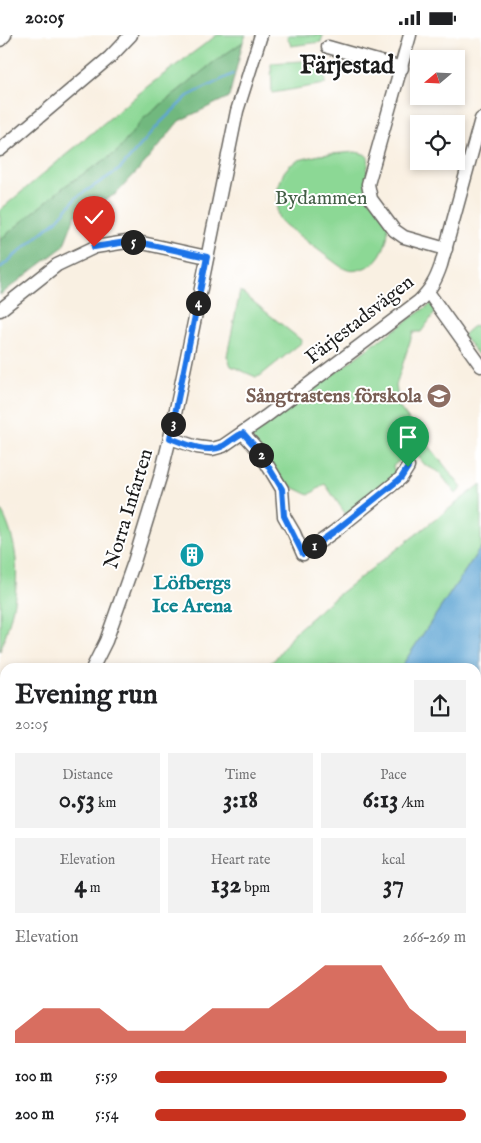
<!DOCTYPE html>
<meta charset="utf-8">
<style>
body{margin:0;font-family:"IM FELL English",serif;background:#f2f2f2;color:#202124;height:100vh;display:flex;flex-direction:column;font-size:19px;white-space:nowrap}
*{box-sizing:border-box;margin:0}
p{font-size:16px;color:#757577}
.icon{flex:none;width:28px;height:28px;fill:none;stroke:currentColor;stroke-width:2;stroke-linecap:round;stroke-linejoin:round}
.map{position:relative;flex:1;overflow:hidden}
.details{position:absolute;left:0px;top:628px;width:481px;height:481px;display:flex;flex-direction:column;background:#fff;border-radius:15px 15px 0 0;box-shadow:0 2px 8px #0003}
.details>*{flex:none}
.needle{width:32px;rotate:251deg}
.fabs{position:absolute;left:410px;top:15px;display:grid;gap:10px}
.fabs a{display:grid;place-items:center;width:55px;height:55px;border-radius:0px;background:#fff;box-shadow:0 2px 8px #0003;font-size:25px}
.pin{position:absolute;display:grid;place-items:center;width:42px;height:42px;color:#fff;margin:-51px -21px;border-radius:50% 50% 50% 0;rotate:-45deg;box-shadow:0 0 5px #0007}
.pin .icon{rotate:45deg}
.km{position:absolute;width:25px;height:25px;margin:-12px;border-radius:50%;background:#222;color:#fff;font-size:14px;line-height:25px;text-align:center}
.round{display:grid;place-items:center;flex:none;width:52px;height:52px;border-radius:0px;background:#f2f2f2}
.overview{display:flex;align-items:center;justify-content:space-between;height:85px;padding:0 15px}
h1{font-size:28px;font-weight:800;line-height:38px}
.metrics{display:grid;grid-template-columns:repeat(3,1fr);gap:8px;height:85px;padding:5px 15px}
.metrics div{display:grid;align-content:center;border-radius:0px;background:#f2f2f2;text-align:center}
.metrics b{font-size:25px;font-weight:800}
.metrics small{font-size:14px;font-weight:400}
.metrics p{font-size:14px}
.chart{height:140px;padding:10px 15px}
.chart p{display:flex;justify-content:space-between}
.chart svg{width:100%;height:90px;margin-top:5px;fill:#c8321e;opacity:.7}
ul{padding:0 15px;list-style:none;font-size:16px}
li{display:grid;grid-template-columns:80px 60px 1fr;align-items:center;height:38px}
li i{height:12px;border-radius:6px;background:#c8321e}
.status{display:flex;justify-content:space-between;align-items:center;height:35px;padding:0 25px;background:#fff;direction:ltr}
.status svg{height:14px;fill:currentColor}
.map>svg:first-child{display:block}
.green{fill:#8cd895;stroke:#547a58}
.forest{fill:#71b87e;stroke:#466a4d}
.water{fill:#5ea5d4;stroke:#3d6078}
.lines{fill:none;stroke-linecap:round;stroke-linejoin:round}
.stream{stroke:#5ea5d4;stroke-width:2.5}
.minor-casing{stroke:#696661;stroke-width:15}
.minor{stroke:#fff;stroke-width:12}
.route-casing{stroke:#fff;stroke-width:10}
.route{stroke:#1a73e8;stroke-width:6}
.labels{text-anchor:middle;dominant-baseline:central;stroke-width:4;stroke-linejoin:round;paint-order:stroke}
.park-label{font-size:20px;fill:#435e46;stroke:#fff}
.street-label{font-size:20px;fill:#1c1c1c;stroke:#fff}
.education-label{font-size:20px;font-weight:bold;fill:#785e54;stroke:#fff;text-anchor:end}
.culture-label{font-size:20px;font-weight:bold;fill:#0d838f;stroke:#fff}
.district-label{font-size:25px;font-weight:bold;fill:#1c1c1c;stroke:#fff}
</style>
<div class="status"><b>20:05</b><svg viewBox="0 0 49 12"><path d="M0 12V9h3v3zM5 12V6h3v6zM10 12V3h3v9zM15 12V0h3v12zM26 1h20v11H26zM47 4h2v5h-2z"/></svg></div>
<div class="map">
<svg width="481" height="1108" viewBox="0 0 481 1108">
<rect width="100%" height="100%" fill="#fff"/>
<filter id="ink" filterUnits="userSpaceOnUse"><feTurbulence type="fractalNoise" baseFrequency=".02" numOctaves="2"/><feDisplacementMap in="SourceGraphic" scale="10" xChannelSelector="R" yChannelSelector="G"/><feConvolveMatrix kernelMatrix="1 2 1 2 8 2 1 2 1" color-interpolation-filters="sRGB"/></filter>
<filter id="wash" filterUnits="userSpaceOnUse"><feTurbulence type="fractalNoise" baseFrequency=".0096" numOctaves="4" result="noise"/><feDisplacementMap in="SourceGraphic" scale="20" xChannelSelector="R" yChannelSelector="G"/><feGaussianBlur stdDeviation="1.12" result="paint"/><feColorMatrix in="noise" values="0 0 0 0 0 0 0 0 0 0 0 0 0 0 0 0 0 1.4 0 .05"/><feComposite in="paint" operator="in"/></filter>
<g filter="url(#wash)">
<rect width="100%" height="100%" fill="#f9f0e2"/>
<g class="green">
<polygon points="217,0 246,0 243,7 214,27 143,84 117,117 65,151 0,205 0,175 148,51"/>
<polygon points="289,0 323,0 321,7 291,11 287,1"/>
<polygon points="317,25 326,27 325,49 272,58 271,28"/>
<path d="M355,117C368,119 371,121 367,135C372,148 388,183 388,195C388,208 380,225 369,231C355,237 349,238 337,229L285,190L279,184L277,177L278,152L284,137L289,131L299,125L319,120Z"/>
<polygon points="240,256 301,305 301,308 260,341 256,342 231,331 227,321"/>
<polygon points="432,268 437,275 421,297 413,297 396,350 399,372 462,453 456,459 439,437 425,430 413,415 393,431 396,441 347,481 325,449 309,460 284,448 251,402 360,319"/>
<polygon points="481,289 481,317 478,320 463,300 472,292"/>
<polygon points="481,449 481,512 401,632 266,632 276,623 294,598 330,566"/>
<path d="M0,474C5,481 8,490 11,499C23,539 14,578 0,616Z"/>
<polygon points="5,981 5,1011 0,1017 0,983"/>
</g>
<polygon class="forest" points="243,7 229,62 179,86 144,129 116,159 75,181 63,212 0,260 0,205 65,151 117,117 143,84 214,27"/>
<g class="water">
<polygon points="481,512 481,936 476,940 476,632 401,632"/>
<polygon points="5,1011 5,1104 326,1104 323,1108 0,1108 0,1017"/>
</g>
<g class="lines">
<polyline class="stream" points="0,233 56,186 77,162 120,134 160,88 188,61 233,39"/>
</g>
</g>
<g filter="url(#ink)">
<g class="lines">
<defs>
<g id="minor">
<polyline points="410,0 368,149 371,164 394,195 404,202 446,214"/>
<polyline points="0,5 5,0"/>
<polyline points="328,12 402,33"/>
<polyline points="0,115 110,22 131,0"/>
<polyline points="428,257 481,331"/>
<polyline points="0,275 57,230 95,212 133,206 207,222"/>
<polyline points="243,398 259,416 282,454 284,481 294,498 303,519 335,496 401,443 408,432"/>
<path d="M170,403L197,412L212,414L223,411L265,382L419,266C431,254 436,245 441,230L481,84"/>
<polyline points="93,632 106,606 134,527 161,439 170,403 196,278 237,76 261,0"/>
<polyline points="0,808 5,800"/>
<polyline points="476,1015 481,1011"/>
<polyline points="476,1066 481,1070"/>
<polyline points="380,1108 384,1104"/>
</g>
</defs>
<use href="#minor" class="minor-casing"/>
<use href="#minor" class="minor"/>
</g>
</g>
<g class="lines" filter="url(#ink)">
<defs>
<path id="route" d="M94,212L133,206L207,222L170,403C185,409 207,419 223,411C230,407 236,401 243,398L259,416L282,454L284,481L303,519L335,496L401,443L408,432"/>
</defs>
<use href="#route" class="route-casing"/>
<use href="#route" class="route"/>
</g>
<defs>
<symbol id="school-disc" viewBox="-11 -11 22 22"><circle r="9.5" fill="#8d6e63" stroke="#fff"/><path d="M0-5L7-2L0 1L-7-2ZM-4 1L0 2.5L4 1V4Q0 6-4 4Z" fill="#fff"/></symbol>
<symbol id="building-disc" viewBox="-11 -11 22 22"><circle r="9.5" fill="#0f9aa8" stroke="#fff"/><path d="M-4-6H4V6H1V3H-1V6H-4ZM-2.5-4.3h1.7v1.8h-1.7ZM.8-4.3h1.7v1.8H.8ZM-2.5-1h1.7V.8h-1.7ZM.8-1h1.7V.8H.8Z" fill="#fff"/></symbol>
</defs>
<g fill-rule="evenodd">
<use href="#school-disc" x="425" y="347" width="28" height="28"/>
<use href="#building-disc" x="178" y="506" width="28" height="28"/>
</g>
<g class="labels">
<g class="park-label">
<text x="321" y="163">Bydammen</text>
</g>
<g class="street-label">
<text transform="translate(360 285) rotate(-38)">Färjestadsvägen</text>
<text transform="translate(129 474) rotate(-73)">Norra Infarten</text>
</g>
<g class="education-label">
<text x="422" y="361">Sångtrastens förskola</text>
</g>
<g class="culture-label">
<text x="192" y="548">Löfbergs<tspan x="192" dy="23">Ice Arena</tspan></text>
</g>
<g class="district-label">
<text x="347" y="31">Färjestad</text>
</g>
</g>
</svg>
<div class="fabs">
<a><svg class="needle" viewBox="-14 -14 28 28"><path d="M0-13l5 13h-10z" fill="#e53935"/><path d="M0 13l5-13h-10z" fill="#757577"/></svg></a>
<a><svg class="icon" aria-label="locate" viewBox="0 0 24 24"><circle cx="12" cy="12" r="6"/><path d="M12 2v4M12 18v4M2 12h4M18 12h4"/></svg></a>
</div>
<div class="pin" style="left:408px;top:432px;background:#1e9e55"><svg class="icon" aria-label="arrive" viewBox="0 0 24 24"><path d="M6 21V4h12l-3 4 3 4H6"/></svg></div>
<div class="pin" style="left:94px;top:212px;background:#d93025"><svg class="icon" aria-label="check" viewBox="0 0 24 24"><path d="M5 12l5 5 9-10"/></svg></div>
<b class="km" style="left:314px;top:511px">1</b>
<b class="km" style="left:261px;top:420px">2</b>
<b class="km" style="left:173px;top:389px">3</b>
<b class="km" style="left:198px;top:268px">4</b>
<b class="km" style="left:133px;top:207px">5</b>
<section class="details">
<div class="overview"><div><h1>Evening run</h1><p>20:05</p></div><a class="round"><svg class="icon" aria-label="share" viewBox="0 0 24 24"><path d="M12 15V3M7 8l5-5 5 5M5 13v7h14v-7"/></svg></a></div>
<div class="metrics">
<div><p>Distance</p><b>0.53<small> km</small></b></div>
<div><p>Time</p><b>3:18</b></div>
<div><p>Pace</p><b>6:13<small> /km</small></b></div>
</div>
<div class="metrics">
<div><p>Elevation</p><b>4<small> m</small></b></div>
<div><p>Heart rate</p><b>132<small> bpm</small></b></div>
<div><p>kcal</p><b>37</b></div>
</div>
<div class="chart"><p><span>Elevation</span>266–269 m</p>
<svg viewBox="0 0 160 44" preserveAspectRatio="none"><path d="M0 44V38L10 27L20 27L30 27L40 38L50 38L60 38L70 27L80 27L90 27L100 17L110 6L120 6L130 6L140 27L150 38L160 38V44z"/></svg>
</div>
<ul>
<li><b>100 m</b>5:59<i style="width:94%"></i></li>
<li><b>200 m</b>5:54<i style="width:100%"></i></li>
</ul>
</section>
</div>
